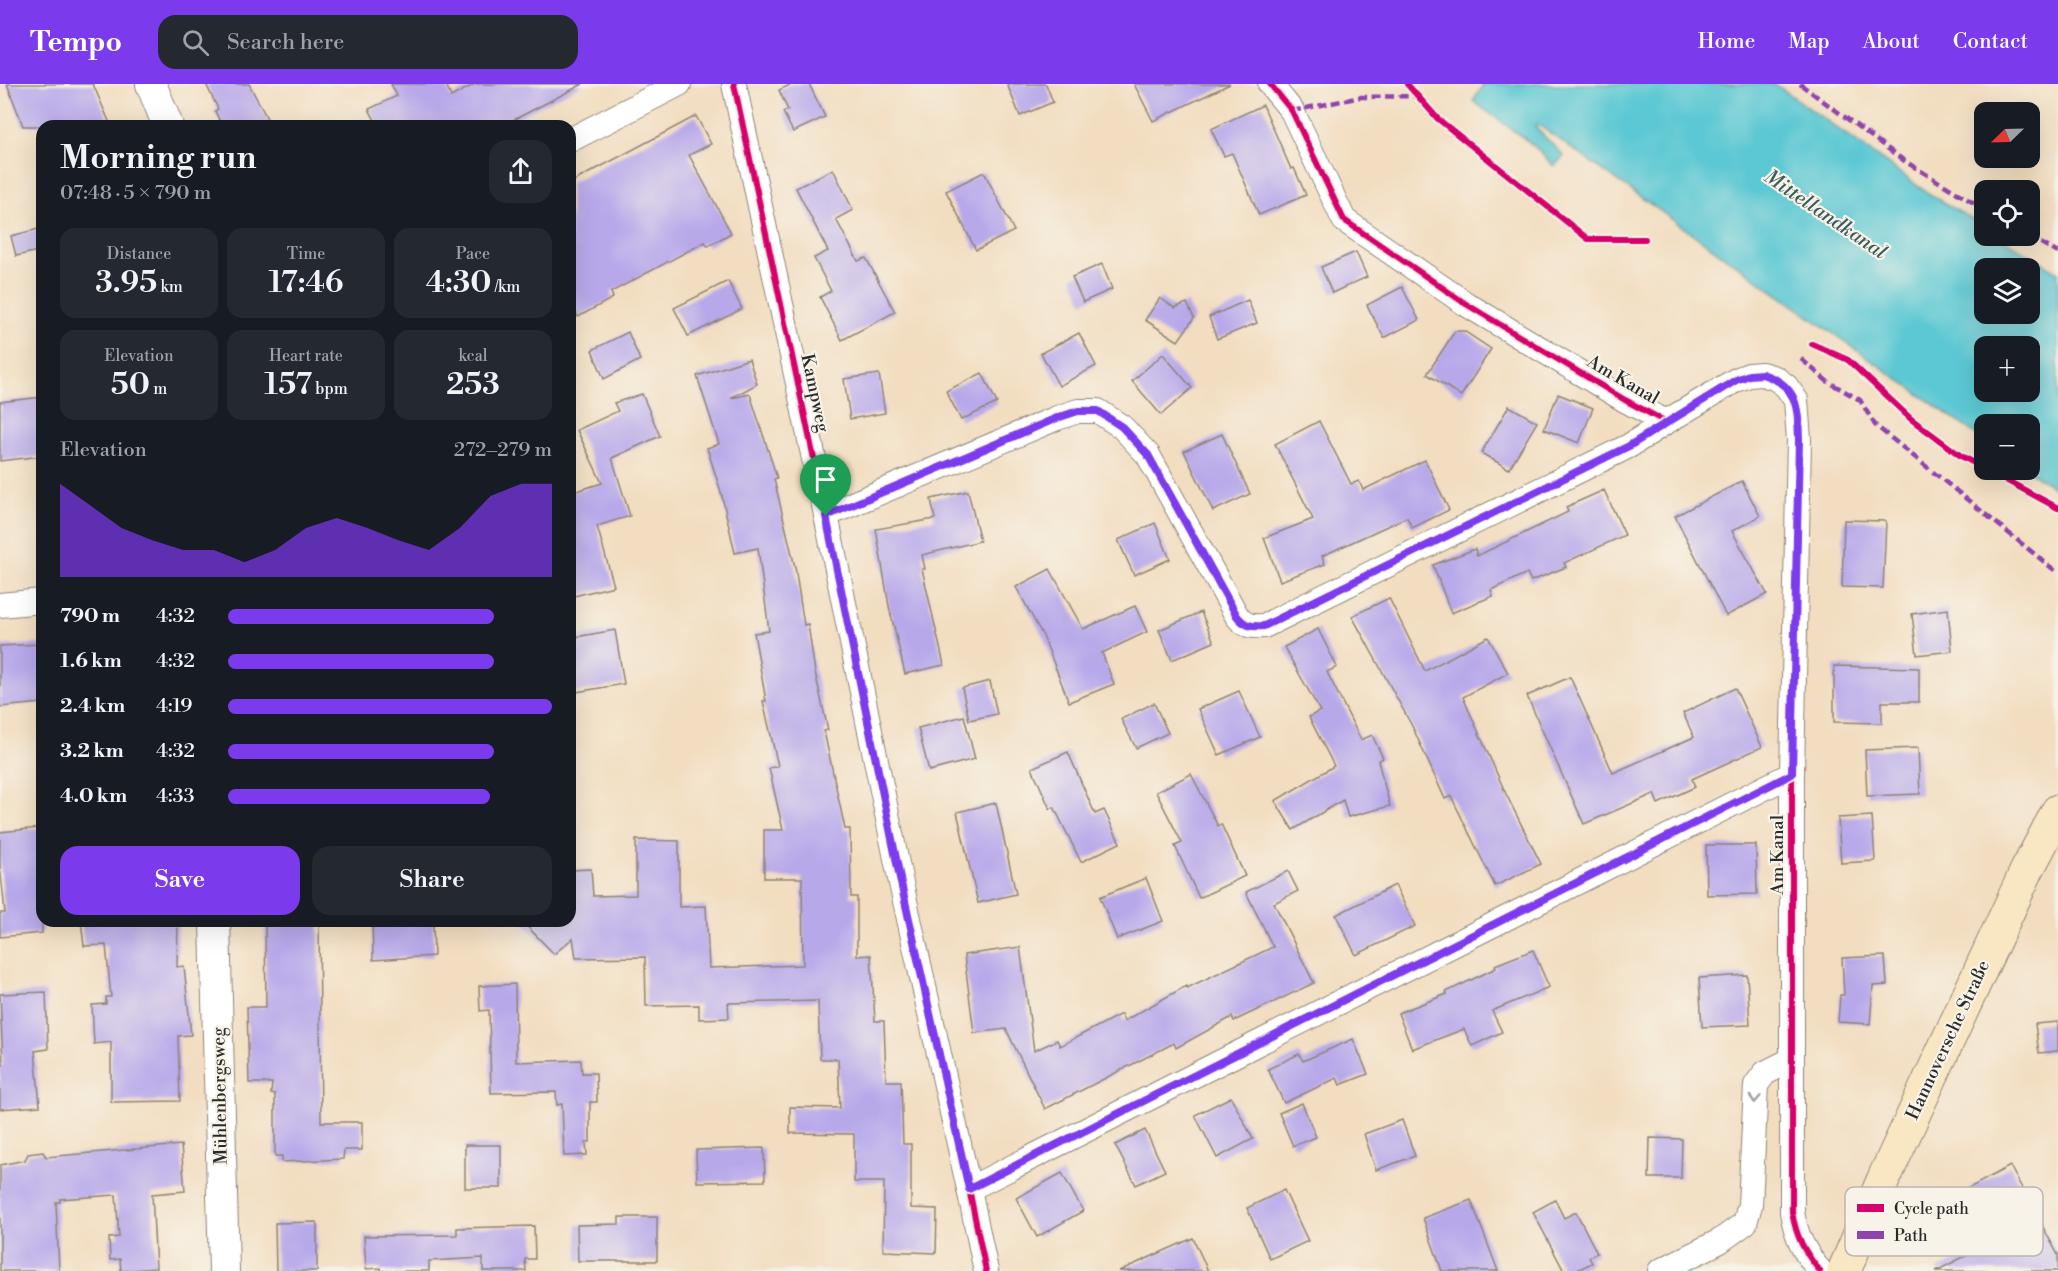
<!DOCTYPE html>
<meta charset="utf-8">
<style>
body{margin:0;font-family:"Libre Bodoni",serif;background:#242831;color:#f1f3f6;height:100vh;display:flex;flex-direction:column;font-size:22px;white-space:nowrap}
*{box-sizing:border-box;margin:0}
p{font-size:20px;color:#9ea1a6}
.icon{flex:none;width:33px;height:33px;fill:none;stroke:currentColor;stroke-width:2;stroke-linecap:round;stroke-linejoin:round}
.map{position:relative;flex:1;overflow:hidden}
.details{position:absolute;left:36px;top:36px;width:540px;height:807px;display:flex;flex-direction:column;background:#171b24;border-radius:18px;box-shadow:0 6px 24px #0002}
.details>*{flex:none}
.needle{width:39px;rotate:247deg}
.controls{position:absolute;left:1974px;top:18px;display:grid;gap:12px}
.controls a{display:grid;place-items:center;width:66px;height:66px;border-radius:12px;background:#171b24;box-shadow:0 6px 24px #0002;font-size:30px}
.pin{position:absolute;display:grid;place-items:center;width:51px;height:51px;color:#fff;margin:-62px -26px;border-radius:50% 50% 50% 0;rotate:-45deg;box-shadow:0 0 6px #0007}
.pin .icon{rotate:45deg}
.round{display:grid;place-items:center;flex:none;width:63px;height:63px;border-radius:18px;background:#242831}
.overview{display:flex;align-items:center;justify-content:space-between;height:102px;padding:0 24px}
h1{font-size:33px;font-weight:600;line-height:45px}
.figures{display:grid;grid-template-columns:repeat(3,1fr);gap:9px;height:102px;padding:6px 24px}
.figures div{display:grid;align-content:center;border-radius:15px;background:#242831;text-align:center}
.figures b{font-size:30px;font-weight:600}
.figures small{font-size:16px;font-weight:400}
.figures p{font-size:16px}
.chart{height:168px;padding:12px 24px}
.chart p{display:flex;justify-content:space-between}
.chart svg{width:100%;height:108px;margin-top:6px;fill:#7c3aed;opacity:.7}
.button{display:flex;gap:12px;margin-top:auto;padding:12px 24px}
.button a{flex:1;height:69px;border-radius:18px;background:#7c3aed;color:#fff;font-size:24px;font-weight:600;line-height:69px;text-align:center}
.button a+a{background:#242831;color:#f1f3f6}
ul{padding:0 24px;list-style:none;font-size:20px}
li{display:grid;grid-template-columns:96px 72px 1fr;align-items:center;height:45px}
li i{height:15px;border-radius:8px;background:#7c3aed}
header{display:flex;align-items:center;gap:36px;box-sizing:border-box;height:84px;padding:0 30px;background:#7c3aed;color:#fff}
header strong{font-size:28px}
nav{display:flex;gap:33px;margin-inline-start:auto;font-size:21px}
.search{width:420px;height:54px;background:#242831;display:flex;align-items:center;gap:15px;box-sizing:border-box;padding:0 21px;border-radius:18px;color:#9ea1a6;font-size:22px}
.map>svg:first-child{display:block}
.water{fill:#5cc8d3;stroke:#447a7f;stroke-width:1.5;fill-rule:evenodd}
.building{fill:#b7a8ea}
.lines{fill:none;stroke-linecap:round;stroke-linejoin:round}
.minor-casing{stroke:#8e8476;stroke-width:26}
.tertiary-casing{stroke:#8e8476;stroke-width:32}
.secondary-casing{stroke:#8e8476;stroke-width:35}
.minor{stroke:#fff;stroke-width:24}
.tertiary{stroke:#fff;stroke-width:30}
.secondary{stroke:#f9e7c3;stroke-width:33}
.quiet{stroke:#8e44ad;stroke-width:4.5;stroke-dasharray:9 4.5;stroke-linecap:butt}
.cycleway-casing{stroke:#f7f3e8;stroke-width:10}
.cycleway{stroke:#d6006c;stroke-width:6}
.oneway{stroke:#a0a0a0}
.route-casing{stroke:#fff;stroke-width:12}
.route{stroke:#7c3aed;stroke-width:8}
.labels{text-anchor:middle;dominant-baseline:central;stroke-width:4.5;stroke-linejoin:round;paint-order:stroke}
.street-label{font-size:18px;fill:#2b2b2b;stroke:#f7f3e8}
.water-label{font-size:20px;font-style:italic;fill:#3a5a5d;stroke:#f7f3e8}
.key{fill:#f7f3e8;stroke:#bab7af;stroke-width:1.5}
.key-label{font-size:16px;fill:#2b2b2b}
</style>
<header>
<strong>Tempo</strong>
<div class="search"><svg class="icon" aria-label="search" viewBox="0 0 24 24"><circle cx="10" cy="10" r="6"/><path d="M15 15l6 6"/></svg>Search here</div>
<nav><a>Home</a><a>Map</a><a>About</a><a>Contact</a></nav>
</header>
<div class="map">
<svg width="2058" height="1187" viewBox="0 0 2058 1187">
<rect width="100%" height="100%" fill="#f7f3e8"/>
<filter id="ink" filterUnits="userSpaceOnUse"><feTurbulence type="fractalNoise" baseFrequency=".0167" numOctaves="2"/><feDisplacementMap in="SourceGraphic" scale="12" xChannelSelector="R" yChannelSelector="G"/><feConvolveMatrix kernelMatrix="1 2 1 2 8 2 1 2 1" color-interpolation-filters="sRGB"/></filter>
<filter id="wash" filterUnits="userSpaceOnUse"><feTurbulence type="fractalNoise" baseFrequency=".008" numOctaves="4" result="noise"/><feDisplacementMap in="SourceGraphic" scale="24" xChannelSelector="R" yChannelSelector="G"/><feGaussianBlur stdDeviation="1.35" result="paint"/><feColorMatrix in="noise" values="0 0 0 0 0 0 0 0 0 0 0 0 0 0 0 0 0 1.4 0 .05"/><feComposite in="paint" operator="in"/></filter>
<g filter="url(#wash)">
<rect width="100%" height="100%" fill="#f2ddc0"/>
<path class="water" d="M1481,0H1775L1928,109L1984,143V152H1998L2058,188V406L2027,386H2030V340H1984V356L1537,40L1535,43L1564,72L1554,82L1533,61L1473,17L1483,2ZM1984,184H2030V230H1984ZM1984,262H2030V308H1984Z"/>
<g id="blocks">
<g class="building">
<polygon points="7,0 93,0 111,42 23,42"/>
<polygon points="206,0 249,0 271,42 222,42 215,27 218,25"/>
<polygon points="391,0 446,0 451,13 475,0 583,0 502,42 378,42 369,25 397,12"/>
<polygon points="792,0 809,0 825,33 793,48 783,28 788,26 779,6"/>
<polygon points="1007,0 1046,0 1053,18 1020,32"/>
<polygon points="1134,0 1230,0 1153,37"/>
<polygon points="1263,21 1291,85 1294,84 1306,111 1259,131 1232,69 1224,72 1211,45"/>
<polygon points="696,32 711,60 689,71 731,149 708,162 705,158 611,208 613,214 578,233 570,215 570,99"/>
<polygon points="833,85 853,126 836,135 858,177 866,174 895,228 842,256 820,213 831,207 814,174 828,167 796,104"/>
<polygon points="984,88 1014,147 976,166 946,107"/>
<polygon points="42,144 42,166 16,172 11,152"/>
<polygon points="1356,168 1367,193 1332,209 1321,183"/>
<polygon points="1102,180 1112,205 1083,218 1072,193"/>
<polygon points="728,197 742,225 688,252 674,224"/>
<polygon points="1402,203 1419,236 1384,254 1367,221"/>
<polygon points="1160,214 1175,224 1187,219 1194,234 1178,257 1145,236"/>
<polygon points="1248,216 1257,239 1217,255 1209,233"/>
<polygon points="1455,247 1464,247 1491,265 1461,312 1427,290"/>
<polygon points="628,248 640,276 604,295 592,266"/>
<polygon points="1079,249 1096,282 1059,302 1041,269"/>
<polygon points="1163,270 1192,304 1161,331 1132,297"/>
<polygon points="749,275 757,300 731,314 750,310 777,394 774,395 795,483 804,541 808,540 815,588 828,646 824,647 845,745 850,745 851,813 857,813 857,872 871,871 875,937 884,937 886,997 901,997 903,1060 911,1060 911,1124 937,1125 936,1169 883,1167 884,1098 854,1098 854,1050 790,1049 790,1023 840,1024 838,975 820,975 818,917 728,919 729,934 699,935 699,921 646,922 645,873 576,874 573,854 554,870 522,837 570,837 570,786 591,785 593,812 636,811 636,756 679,757 679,823 706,822 709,884 803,881 802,794 764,794 764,746 783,746 769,684 778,682 763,617 766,617 754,549 769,547 758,464 735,469 721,408 707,364 719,360 697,292"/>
<polygon points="982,289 997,319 961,336 946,307"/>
<polygon points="879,290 885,329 850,335 844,295"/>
<polygon points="642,310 660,352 612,374 630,432 597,442 614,502 570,513 570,409 602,399 577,346 618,327 614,319"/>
<polygon points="1558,310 1593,324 1579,359 1544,345"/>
<polygon points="42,313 42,372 0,377 0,318"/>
<polygon points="1509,322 1537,338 1509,385 1481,369"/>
<polygon points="1319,337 1351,400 1359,397 1363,406 1425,376 1449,426 1412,444 1407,433 1322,472 1325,480 1280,497 1264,454 1313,435 1275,360"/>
<polygon points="1222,350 1250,410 1213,427 1184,367"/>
<polygon points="1742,397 1760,432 1732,447 1767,510 1726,532 1675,432"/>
<polygon points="1604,406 1625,451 1564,479 1566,483 1531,497 1527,489 1491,506 1493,512 1451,529 1433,481 1475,465 1477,472 1568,428 1566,423"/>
<polygon points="968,407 980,457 922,471 925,485 922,485 944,581 905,590 889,522 876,445 935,435 931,415"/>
<polygon points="1844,436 1886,437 1883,504 1842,503"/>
<polygon points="1155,439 1170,475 1134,491 1118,456"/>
<polygon points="1050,485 1083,545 1135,522 1147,548 1102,569 1114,600 1069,618 1043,552 1016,503"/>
<polygon points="1389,514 1425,587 1488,553 1508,589 1463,613 1506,710 1541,780 1495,802 1451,712 1445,715 1412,642 1352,532"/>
<polygon points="1948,525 1952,567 1917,571 1912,530"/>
<polygon points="1201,528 1214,558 1172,576 1159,546"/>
<polygon points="1318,545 1337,583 1327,588 1361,656 1372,651 1383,674 1378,677 1390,722 1348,733 1343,716 1293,746 1275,717 1334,682 1309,633 1320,627 1284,563"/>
<polygon points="615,546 624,600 570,609 570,554"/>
<polygon points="42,560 42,619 0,623 0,562"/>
<polygon points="1834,582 1919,584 1919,618 1882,618 1882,639 1834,638"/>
<polygon points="1570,593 1613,689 1694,653 1683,629 1735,604 1762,663 1692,695 1695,703 1658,720 1654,710 1584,740 1527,612"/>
<polygon points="990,597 997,630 969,636 962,604"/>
<polygon points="1239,607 1260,653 1219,671 1198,625"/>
<polygon points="1154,619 1168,649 1136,664 1121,635"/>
<polygon points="964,632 975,675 929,687 918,644"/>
<polygon points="1918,664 1920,710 1867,712 1865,666"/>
<polygon points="1068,668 1095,730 1104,726 1120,759 1081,778 1054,723 1050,725 1032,684"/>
<polygon points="1191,690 1218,742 1221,740 1245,792 1199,814 1175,762 1182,759 1156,708"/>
<polygon points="996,719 1016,810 978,819 957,728"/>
<polygon points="1872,732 1875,777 1841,779 1838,734"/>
<polygon points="39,744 42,768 42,849 0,853 0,829 5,829 0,780 0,748"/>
<polygon points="1706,761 1756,761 1757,810 1707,811"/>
<polygon points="1288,787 1298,807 1274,819 1314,899 1234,937 1232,933 1176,964 1174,959 1045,1025 1006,945 974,949 964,871 1020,863 1034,967 1057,956 1060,962 1121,930 1124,937 1186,902 1187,904 1273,863 1246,808"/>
<polygon points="1146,794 1163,837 1117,855 1100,813"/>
<polygon points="1395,801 1415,842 1356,871 1336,831"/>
<polygon points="81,837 178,837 177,883 184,882 191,951 178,952 180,1017 111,1018 111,958 94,960 92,921 106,920 106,913 111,913 106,861 84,862"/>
<polygon points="319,837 321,1038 362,1038 362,1066 344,1066 343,1075 282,1078 282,1072 275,1072 275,1010 271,1010 272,999 249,999 247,923 266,923 265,838"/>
<polygon points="372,837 433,837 434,872 373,876"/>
<polygon points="1533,866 1549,903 1492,927 1502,948 1472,962 1464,945 1412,965 1398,929 1447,910 1446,908 1496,884 1495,881"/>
<polygon points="1885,872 1887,901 1873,902 1870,940 1838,938 1840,911 1844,911 1842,874"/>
<polygon points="1747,891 1750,941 1702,943 1699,894"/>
<polygon points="515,900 516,978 581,976 582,989 596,989 597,1018 590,1018 590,1058 586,1058 587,1071 564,1072 562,1020 557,1021 556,1008 491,1009 489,926 480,927 479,902"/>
<polygon points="46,908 48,965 35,967 40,1022 0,1025 0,981 3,981 0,910"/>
<polygon points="2058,938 2058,967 2039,969 2035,940"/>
<polygon points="1353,955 1368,990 1340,1001 1337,994 1284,1019 1268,985 1299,970 1303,977"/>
<polygon points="1231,1013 1253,1055 1217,1074 1195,1031"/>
<polygon points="1302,1019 1316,1053 1293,1062 1279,1029"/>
<polygon points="1402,1036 1415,1072 1376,1086 1364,1050"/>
<polygon points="1145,1046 1165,1087 1136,1101 1115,1061"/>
<polygon points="1650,1054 1682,1055 1681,1094 1649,1094"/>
<polygon points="181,1061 185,1107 152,1110 156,1184 121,1187 120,1175 110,1176 109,1154 119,1153 116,1111 60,1115 60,1118 56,1118 59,1187 0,1187 0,1081 25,1076 28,1070 43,1068 46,1073"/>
<rect x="465" y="1061" width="36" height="43"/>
<polygon points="764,1064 765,1097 697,1098 696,1066"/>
<polygon points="2010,1082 2058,1171 2058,1187 1936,1187 1997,1156 1969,1104"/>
<polygon points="1062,1089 1083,1127 1037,1153 1016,1114"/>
<polygon points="1284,1106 1308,1157 1270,1175 1247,1124"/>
<polygon points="1471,1116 1498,1187 1442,1187 1423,1134"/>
<polygon points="1555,1116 1564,1134 1576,1128 1597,1169 1589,1173 1592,1179 1575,1187 1564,1187 1533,1128"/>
<polygon points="619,1133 657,1133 657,1177 578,1177 577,1141 619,1140"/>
<polygon points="317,1138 317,1187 276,1187 275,1139"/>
<polygon points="534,1142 535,1175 525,1175 526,1187 483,1187 483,1174 429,1177 429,1187 381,1187 381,1184 366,1185 364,1152 457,1151 457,1144"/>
<polygon points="1193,1154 1208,1187 1119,1187"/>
</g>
</g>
</g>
<g filter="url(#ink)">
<use href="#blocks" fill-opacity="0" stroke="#8e8476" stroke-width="1.5"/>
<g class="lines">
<defs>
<g id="minor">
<polyline points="734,0 826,431 901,799 969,1105 986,1187"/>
<path d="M1270,0L1292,27L1344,136L1466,220L1625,316L1666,338L1736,296L1749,291L1762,290L1775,294L1786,302L1796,316L1799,356L1792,690V1128C1796,1152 1804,1168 1820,1187"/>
<polyline points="570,56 679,0"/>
<path d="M826,431L1057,334L1078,327H1098L1122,343L1148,371L1237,532C1245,542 1251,543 1264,542L1629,362L1666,338"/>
<polyline points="0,521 42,517"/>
<polyline points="969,1105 1792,690"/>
<polyline points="1660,1187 1720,1157 1745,1139 1750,1121 1756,1001 1765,989 1791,976"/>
</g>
<g id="tertiary">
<polyline points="151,0 168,42"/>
<polyline points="215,837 224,1187"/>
</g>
<polyline id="secondary" points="1844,1187 1885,1092 2027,786 2058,727"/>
</defs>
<use href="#minor" class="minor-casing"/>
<use href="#tertiary" class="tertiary-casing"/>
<use href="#secondary" class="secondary-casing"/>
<use href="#minor" class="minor"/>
<use href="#tertiary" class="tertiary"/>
<use href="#secondary" class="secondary"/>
<g class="quiet">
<polyline points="1800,0 1906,78 1984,125"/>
<polyline points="1292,27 1361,13 1418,12"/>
<polyline points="2029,152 2058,169"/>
<polyline points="1801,275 1827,297 1860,316 1875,341 2058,489"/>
</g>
<defs>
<g id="cycleway">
<polyline points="734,0 826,431 901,799 969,1105 986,1187"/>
<path d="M1270,0L1292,27L1344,136L1466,220L1625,316L1666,338L1736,296L1749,291L1762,290L1775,294L1786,302L1796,316L1799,356L1792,690V1128C1796,1152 1804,1168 1820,1187"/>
<polyline points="1407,0 1438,35 1588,155 1645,155"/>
<polyline points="1812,260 1848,276 1911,335 1961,372 1984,384"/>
<polyline points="1987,386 2058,424"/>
</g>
</defs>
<use href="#cycleway" class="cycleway-casing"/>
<use href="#cycleway" class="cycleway"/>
</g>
<defs><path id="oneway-chevron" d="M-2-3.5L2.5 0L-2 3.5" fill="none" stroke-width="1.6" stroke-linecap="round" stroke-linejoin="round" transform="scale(1.5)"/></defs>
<use class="oneway" href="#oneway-chevron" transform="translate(1755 1015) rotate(93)"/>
</g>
<g class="lines" filter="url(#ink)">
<defs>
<path id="route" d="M1762,290C1798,301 1798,323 1799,356L1792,690L969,1105L901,799L826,432L1057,334L1078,327H1098L1122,343L1148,371L1237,532C1245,542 1251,543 1264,542L1629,362L1736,296L1749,291Z"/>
</defs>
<use href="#route" class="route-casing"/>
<use href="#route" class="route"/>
</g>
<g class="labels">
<g class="street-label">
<text transform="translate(1623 296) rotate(30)">Am Kanal</text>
<text transform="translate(815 309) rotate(78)">Kampweg</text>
<text transform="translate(1777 771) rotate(-90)">Am Kanal</text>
<text transform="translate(1948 956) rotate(-65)">Hannoversche Straße</text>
<text transform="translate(220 1012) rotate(-91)">Mühlenbergsweg</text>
</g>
<g class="water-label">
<text transform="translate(1825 131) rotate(34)">Mittellandkanal</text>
</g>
</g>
<rect x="1845" y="1103" width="198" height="69" rx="9" class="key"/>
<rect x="1857" y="1120" width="27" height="8" fill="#d6006c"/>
<rect x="1857" y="1147" width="27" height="8" fill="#8e44ad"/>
<g class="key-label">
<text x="1894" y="1130">Cycle path</text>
<text x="1894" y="1157">Path</text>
</g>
</svg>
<div class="controls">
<a><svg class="needle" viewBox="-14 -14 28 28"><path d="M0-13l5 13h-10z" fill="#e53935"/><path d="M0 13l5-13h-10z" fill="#9ea1a6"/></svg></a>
<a><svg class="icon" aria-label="locate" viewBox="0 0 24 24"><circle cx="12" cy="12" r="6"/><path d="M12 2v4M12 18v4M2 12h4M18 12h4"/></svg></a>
<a><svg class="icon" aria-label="layers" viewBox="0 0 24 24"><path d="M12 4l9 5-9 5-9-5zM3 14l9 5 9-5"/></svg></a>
<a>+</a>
<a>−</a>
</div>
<div class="pin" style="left:826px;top:432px;background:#1e9e55"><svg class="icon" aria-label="arrive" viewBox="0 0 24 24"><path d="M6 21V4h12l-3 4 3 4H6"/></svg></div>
<section class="details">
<div class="overview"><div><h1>Morning run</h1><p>07:48 · 5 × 790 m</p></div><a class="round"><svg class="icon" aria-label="share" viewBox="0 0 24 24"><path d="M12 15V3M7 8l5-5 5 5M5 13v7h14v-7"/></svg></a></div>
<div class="figures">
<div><p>Distance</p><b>3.95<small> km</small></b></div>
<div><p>Time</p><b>17:46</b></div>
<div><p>Pace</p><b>4:30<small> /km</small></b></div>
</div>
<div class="figures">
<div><p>Elevation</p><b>50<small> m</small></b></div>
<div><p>Heart rate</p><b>157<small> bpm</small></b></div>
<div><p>kcal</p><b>253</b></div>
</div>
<div class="chart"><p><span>Elevation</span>272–279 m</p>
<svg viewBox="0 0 160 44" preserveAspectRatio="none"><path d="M0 44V6L10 15L20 24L30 29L40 33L50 33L60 38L70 33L80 24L90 20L100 24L110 29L120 33L130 24L140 11L150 6L160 6V44z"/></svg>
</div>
<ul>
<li><b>790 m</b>4:32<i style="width:82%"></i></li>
<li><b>1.6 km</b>4:32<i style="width:82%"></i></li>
<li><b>2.4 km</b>4:19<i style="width:100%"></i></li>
<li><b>3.2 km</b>4:32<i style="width:82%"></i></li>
<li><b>4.0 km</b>4:33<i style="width:81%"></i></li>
</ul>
<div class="button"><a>Save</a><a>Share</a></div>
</section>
</div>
